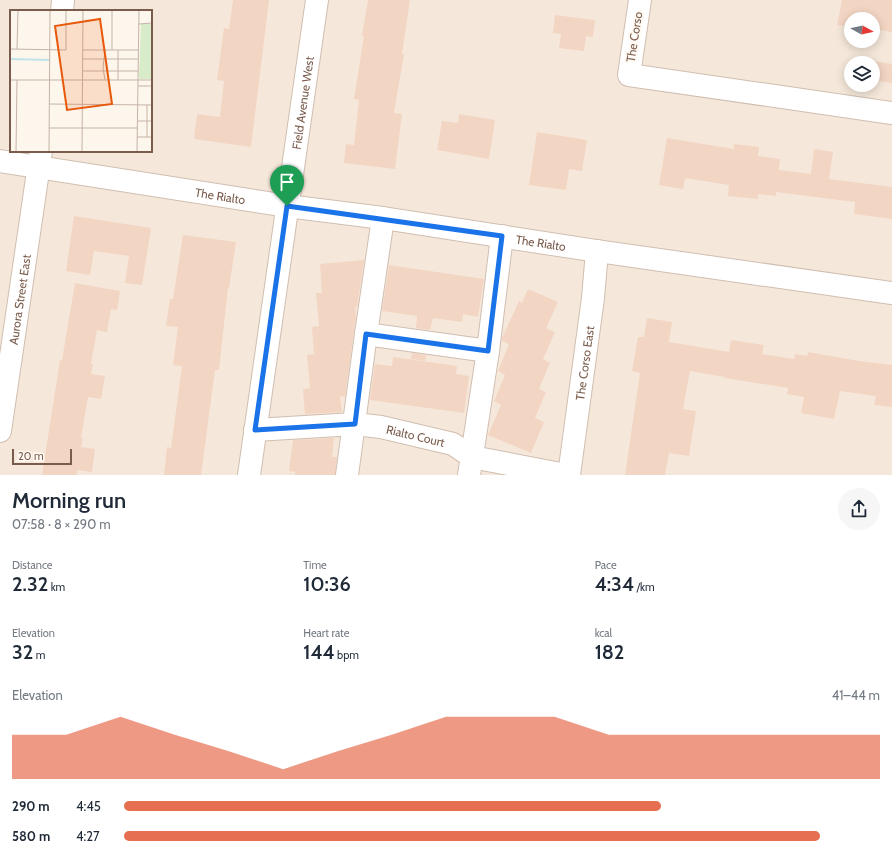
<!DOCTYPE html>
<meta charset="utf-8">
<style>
body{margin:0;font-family:Cabin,sans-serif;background:#f6f6f7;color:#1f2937;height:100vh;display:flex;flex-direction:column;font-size:15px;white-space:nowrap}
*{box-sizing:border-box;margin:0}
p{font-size:13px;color:#747a83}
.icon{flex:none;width:22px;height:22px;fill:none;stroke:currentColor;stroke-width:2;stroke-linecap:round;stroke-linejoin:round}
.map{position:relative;height:475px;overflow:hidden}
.sheet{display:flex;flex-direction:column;background:#fff;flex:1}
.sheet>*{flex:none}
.needle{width:26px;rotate:98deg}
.fabs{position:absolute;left:844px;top:12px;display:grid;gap:8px}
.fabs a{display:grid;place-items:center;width:36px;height:36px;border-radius:50%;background:#fff;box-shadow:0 2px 10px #0003;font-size:20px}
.scale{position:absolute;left:12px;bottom:10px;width:60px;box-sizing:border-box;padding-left:4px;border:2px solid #7a5c4d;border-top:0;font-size:11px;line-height:14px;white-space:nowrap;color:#7a5c4d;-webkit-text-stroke:3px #fffaf3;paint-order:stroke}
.pin{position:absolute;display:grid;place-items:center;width:34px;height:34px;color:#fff;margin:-41px -17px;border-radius:50% 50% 50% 0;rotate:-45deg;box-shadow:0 0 4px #0007}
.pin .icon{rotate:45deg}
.round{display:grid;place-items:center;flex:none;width:42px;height:42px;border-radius:21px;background:#f6f6f7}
.head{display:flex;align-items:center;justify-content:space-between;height:68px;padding:0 12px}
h1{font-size:22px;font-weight:600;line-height:30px}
.metrics{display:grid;grid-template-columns:repeat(3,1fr);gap:6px;height:68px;padding:4px 12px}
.metrics div{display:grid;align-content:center}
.metrics b{font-size:20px;font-weight:600}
.metrics small{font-size:11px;font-weight:400}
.metrics p{font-size:11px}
.chart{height:112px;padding:8px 12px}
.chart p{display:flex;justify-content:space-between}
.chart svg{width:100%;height:72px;margin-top:4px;fill:#e76f51;opacity:.7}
ul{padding:0 12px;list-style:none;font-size:13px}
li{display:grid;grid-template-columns:64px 48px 1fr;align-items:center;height:30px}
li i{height:10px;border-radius:5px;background:#e76f51}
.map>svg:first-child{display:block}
.residential{fill:#f5e8da;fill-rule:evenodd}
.building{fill:#f3d5c3}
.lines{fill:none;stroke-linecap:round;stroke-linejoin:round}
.minor-casing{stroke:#d1beb0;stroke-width:24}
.minor{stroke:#fff;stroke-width:22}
.route-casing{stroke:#fff;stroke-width:8}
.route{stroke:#1a73e8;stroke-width:5}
.labels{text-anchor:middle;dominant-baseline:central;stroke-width:4;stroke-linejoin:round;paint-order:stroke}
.street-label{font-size:12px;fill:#7a5c4d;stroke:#fffaf3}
.inset-river{fill:none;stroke:#bfe3e8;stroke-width:2}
.inset-road{fill:none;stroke:#c5b3a7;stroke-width:1}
.view{fill:#e8590c;fill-opacity:0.15;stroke:#e8590c;stroke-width:2}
.inset-edge{fill:none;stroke:#7a5c4d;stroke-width:2}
</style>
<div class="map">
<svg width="892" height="475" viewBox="0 0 892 475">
<rect width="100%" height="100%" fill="#fdf6ec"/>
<path class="residential" d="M0,0H892V475H0ZM11,11H151V151H11ZM851,19H873V41H851ZM851,63H873V85H851Z"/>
<g class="building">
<polygon points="233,0 269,0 251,147 194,139 197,114 220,117 224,81 217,80 224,28 229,29"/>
<polygon points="368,0 410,0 402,54 404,54 394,113 402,114 395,169 344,163 346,144 354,145 359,100 354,99 364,36 362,35"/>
<polygon points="842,0 892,0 892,32 873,29 873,19 851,19 851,27 837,25"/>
<polygon points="555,15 595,20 593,37 586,36 584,51 559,48 561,34 553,33"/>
<polygon points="873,61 892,64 892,83 873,80"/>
<polygon points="459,114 495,120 489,159 437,150 442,121 458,123"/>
<polygon points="537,132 587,140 582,171 569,169 566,190 529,185"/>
<polygon points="667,138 734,149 734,144 759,147 758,156 780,159 779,170 811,174 814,149 833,152 829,179 892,187 892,219 854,214 855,202 776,192 776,196 758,194 758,199 728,196 729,185 685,178 683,189 659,185"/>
<polygon points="74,216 151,228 142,285 125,283 129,256 94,251 90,275 66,271"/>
<polygon points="183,235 236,242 229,288 228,288 219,370 215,370 201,475 164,475 167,447 171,448 182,366 173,365 178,327 166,326 170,299 173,299"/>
<polygon points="364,260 357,307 355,307 356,316 345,397 340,396 342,412 305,414 303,389 310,388 307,355 314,354 312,327 319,326 316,293 322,293 320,264"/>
<polygon points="389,265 484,279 478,317 463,314 462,322 433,318 430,330 416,328 417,316 382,311"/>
<polygon points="75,283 120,291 117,310 111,309 107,332 97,330 91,364 93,365 91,374 105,376 101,399 88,397 81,438 83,438 81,447 95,449 92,472 77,470 77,475 42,475 60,360 62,360"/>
<polygon points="528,289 558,302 546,328 555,332 543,359 550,363 539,389 546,392 535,418 544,422 531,453 488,435 501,405 494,401 505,375 498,371 509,344 502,341 502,338 519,301 522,303"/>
<polygon points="647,318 672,322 669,342 729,352 731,340 764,345 762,354 794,359 795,354 807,356 808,352 859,361 892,365 892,407 874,405 876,396 840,391 834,419 801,413 804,397 787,394 788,388 725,378 725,377 690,371 683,409 696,411 689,456 669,453 665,475 625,475 640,373 632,371 638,337 644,337"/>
<polygon points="412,353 426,355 425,361 411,359"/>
<polygon points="393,357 457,366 456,374 469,376 464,413 370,400 375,364 392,366"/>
<polygon points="334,438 332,457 337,457 335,475 295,475 295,472 289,471 293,440"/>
</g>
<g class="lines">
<defs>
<g id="minor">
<polyline points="640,0 629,75 892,113"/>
<polyline points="62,11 63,0"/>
<path id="s1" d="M0,161L287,206L383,218L597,251L892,293"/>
<polyline points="366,334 488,351"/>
<path id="s2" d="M255,430L355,424L381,427L453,444L472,457L566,475"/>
<path id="s3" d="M0,431L41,151"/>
<path id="s4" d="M249,475L317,0"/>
<polyline points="347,475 366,334 383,218"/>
<polyline points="469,475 488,351 502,236"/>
<path id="s5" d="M569,475L593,298L597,251"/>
</g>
</defs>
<use href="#minor" class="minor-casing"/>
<use href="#minor" class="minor"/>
</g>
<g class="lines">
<defs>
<polygon id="route" points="287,206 502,236 488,351 366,334 355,424 255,430"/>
</defs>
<use href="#route" class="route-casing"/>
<use href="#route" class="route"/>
</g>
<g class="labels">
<g class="street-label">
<text transform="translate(634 37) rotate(-81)">The Corso</text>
<text stroke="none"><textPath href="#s4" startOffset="376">Field Avenue West</textPath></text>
<text stroke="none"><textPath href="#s1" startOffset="223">The Rialto</textPath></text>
<text stroke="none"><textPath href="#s1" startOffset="547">The Rialto</textPath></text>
<text stroke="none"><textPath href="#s3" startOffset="133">Aurora Street East</textPath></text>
<text stroke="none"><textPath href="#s5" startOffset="113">The Corso East</textPath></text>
<text stroke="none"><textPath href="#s2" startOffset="162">Rialto Court</textPath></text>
</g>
</g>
<g transform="translate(10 10)">
<rect width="142" height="142" fill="#fdf6ec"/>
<path d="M131,14H142V69H130L129,67Z" fill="#d8ecc9"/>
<path class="inset-river" d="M0,49L40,50"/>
<path class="inset-road" d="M129,14L142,13M0,39L56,40V0M7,39L8,0M73,40H128M102,40V0M73,49H128M73,61H128M0,70H142M95,70L93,58L95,40M108,70V40M128,76H142M39,94L142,95M137,95V127M128,111H142M39,118H127M127,127H142M6,142L7,70M39,142L40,0M72,142L73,0M127,142L129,0"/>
<path class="view" d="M90,9L102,94L57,100L45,16Z"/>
<rect width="142" height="142" class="inset-edge"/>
</g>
</svg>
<div class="fabs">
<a><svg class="needle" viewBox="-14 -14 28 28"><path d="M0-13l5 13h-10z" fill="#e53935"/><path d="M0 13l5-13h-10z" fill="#747a83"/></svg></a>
<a><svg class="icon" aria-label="layers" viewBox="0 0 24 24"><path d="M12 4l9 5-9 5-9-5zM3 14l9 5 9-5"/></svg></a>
</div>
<div class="scale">20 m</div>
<div class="pin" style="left:287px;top:206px;background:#1e9e55"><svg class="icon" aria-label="arrive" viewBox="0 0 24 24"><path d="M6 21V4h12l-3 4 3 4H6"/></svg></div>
</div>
<section class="sheet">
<div class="head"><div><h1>Morning run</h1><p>07:58 · 8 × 290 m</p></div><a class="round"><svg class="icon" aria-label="share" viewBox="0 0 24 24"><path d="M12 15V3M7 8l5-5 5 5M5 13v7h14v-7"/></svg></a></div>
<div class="metrics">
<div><p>Distance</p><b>2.32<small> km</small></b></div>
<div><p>Time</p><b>10:36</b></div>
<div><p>Pace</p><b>4:34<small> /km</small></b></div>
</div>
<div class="metrics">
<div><p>Elevation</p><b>32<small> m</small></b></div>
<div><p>Heart rate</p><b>144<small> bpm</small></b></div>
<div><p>kcal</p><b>182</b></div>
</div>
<div class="chart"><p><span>Elevation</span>41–44 m</p>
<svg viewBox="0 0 160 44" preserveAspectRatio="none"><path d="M0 44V17L10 17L20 6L30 17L40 27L50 38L60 27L70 17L80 6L90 6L100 6L110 17L120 17L130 17L140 17L150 17L160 17V44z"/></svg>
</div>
<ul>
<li><b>290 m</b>4:45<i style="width:71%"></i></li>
<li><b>580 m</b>4:27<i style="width:92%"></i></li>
</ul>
</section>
